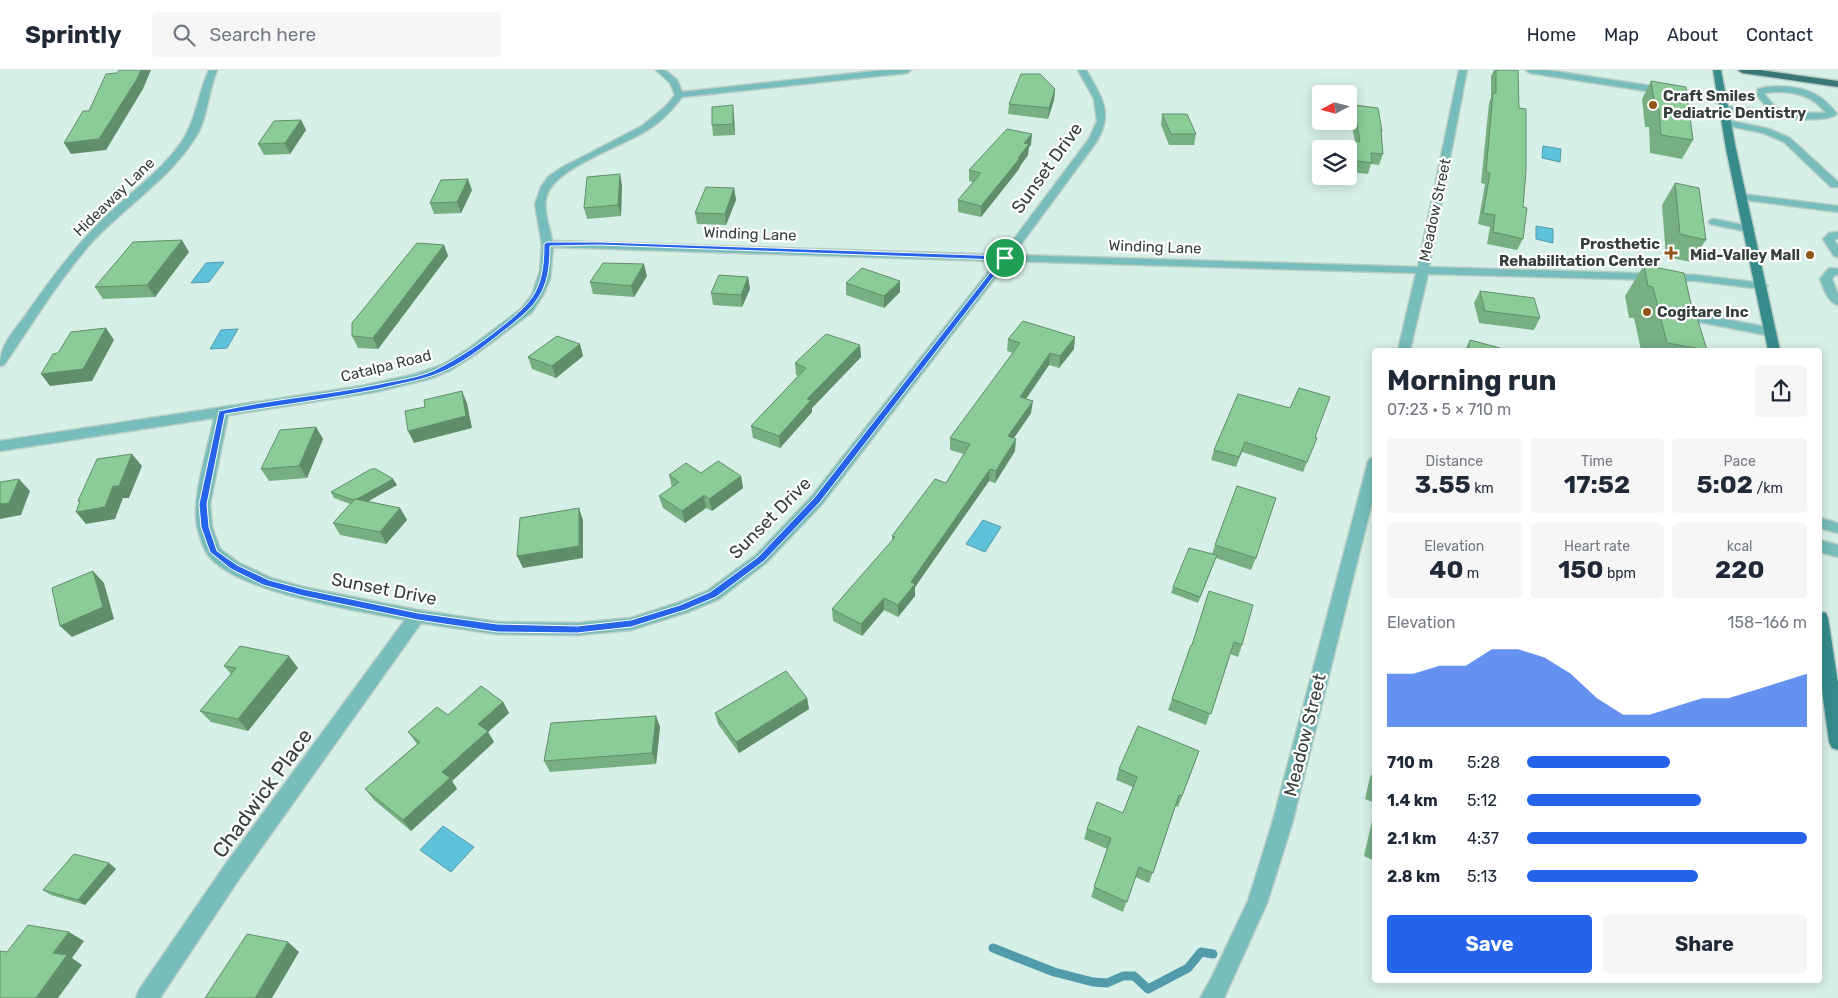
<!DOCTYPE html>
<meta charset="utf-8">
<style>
body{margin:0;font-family:Rubik,sans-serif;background:#f6f6f7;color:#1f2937;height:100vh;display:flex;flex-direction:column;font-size:19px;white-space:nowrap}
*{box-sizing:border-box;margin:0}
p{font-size:16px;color:#747a83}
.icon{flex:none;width:28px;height:28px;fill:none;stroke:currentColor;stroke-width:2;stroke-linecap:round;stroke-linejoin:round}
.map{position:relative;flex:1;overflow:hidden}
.panel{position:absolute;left:1372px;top:278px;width:450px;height:635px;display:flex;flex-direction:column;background:#fff;border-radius:5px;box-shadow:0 2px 12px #0003}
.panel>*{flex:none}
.needle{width:32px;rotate:263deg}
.fabs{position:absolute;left:1312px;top:15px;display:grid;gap:10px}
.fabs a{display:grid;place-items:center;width:45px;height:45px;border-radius:5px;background:#fff;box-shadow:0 2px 12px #0003;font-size:25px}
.pin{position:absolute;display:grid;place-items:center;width:42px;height:42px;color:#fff;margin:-21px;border:2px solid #fff;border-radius:50%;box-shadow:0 1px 5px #0007}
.round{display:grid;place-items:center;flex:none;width:52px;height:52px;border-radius:5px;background:#f6f6f7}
.headline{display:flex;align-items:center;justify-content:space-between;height:85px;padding:0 15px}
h1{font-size:28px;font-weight:700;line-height:38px}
.stats{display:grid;grid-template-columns:repeat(3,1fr);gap:8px;height:85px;padding:5px 15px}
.stats div{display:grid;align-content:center;border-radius:5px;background:#f6f6f7;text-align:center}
.stats b{font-size:25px;font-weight:700}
.stats small{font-size:14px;font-weight:400}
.stats p{font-size:14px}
.chart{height:140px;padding:10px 15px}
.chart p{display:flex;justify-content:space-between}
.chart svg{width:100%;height:90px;margin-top:5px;fill:#2563eb;opacity:.7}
.action{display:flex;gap:10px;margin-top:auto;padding:10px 15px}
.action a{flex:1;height:58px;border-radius:5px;background:#2563eb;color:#fff;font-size:20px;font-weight:700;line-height:58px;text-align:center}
.action a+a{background:#f6f6f7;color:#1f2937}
ul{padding:0 15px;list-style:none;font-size:16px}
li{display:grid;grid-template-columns:80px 60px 1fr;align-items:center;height:38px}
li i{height:12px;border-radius:6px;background:#2563eb}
header{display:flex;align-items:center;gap:30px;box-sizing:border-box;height:70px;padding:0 25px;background:#fff;border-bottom:1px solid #e0e1e3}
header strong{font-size:24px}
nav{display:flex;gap:28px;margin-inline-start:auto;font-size:18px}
.search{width:350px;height:45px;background:#f6f6f7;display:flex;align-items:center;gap:12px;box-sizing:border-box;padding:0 18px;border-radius:5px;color:#747a83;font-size:19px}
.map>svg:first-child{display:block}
.water{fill:#5ec2db;stroke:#529bab}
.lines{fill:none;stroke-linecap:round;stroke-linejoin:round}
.stream{stroke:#529bab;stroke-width:9}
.minor-casing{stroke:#b7cdc5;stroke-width:3}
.major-casing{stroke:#b7cdc5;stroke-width:3}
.highway-casing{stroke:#b7cdc5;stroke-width:3}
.minor{fill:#76bdbc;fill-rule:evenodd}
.major{fill:#368c8b;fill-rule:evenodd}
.highway{fill:#397676;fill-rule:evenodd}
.wall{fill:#77af82}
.shaded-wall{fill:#618e6a}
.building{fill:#8acb97;stroke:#618e6a}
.route{fill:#2563eb;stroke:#fff;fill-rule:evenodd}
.poi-dot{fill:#915515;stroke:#fff;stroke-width:2}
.labels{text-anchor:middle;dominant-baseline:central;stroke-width:4.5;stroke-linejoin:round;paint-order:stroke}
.far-poi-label{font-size:15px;font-weight:bold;fill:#353f3b;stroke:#fff;text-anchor:start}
.far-street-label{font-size:15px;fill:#353f3b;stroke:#fff}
.street-label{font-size:18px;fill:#353f3b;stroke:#fff}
.near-street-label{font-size:21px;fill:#353f3b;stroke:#fff}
</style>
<header>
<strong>Sprintly</strong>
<div class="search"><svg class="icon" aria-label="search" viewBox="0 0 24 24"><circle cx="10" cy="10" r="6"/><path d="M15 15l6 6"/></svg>Search here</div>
<nav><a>Home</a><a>Map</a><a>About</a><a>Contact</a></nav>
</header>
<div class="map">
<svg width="1838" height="928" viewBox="0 0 1838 928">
<rect width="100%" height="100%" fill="#d7f0e7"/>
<g class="water">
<polygon points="1543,76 1561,79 1560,92 1542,88"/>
<polygon points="1536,156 1553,159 1553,173 1536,169"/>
<polygon points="224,192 209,212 191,213 206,193"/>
<polygon points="238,259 227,278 210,279 221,260"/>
<polygon points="983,450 1001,457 985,482 966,474"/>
<polygon points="443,756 474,777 451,802 420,780"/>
</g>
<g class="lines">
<polyline class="stream" points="993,878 1054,902 1093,912 1107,913 1123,906 1134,906 1148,919 1188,898 1201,882 1213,884"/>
<defs>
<g id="minor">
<path d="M209,0H217C208,22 208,48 195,68C169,109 126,136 93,171C59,209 33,253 4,295L0,296C0,276 13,262 25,246C48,213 72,180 101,151C126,126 156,106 178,77C196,54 197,26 209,0Z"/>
<path d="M656,0H665L677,10L682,22L884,0H911L907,3L682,27C672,40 662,51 649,59C624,76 556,97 547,125C542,140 550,156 552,171L1002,185L1089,69L1097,51L1094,29L1078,0H1086C1101,26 1114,42 1097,71L1013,185L1418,197L1459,0H1467L1429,197L1696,205L1762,213L1768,216L1762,219L1696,211L1428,204L1410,280H1398L1416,203L1008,191L822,434L766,493L719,529L688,542L631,560L577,565L497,564L421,553L239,809L160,928H136L139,920L225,795L405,550C358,540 237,523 208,485C203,478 199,464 197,456C192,426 208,379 214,348L0,381V371L362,316L416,304L442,295L468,279L521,239L532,225L540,201L542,175L535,134L541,117L549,106L561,98L642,56L666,36L675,25L670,13ZM553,177L997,191L812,426L756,485L707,521L677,533L631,548L577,553L497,552L417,540L303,517L271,508L239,493L220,479L212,457L210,434L228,345L375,322L429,309L451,300L476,284L532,242L543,225L550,209Z"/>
<polygon points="1526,0 1547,0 1723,27 1727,30 1723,33 1530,3"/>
<path d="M1767,17C1797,15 1818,19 1837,44C1822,56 1745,44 1724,42L1719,39L1724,36L1770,41L1757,25L1758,19ZM1774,22C1796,22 1812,25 1826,43L1780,42L1765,25V23Z"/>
<polygon points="1727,50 1769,59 1790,68 1838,112 1838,117 1831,117 1784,72 1763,63 1724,55 1724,51"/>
<polygon points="1742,124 1838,136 1838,142 1738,129 1737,127 1738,125"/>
<polygon points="1714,149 1753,157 1754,159 1749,162 1710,154 1709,152 1710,150"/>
<polygon points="1838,162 1838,168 1834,170 1838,176 1838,187 1834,186 1823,169 1829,163"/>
<path d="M1832,198L1838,199V205H1835L1832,209L1838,224V235C1827,231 1824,219 1820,209L1828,199Z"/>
<polygon points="1683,241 1771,258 1777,262 1771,266 1679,248 1677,245 1679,242"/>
<polygon points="1375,387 1375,420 1292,754 1267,833 1224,928 1200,928 1212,907 1248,831 1272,754 1368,392 1370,389"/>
<polygon points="1820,448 1838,453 1838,463 1820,458"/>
<polygon points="1820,470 1838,475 1838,487 1820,482"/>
</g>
<g id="major">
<polygon points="1713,0 1721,0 1736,79 1780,280 1768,280 1726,79"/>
<polygon points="1820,542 1826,543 1828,548 1838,613 1838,680 1832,678 1829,672 1820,606"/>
</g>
<polygon id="highway" points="1738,0 1760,0 1838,11 1838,17 1742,3"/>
</defs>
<use href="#minor" class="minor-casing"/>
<use href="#major" class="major-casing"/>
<use href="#highway" class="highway-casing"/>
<use href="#minor" class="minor"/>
<use href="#major" class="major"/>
<use href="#highway" class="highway"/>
</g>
<g class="wall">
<polygon points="1494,0 1518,0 1523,169 1517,180 1487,174 1490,157 1478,154 1485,114 1481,113 1489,33 1491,27 1491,6"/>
<polygon points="1651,11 1693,70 1682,89 1650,83 1649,57 1645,57 1642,29"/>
<polygon points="1055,19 1054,30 1048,49 1008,44 1009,34"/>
<polygon points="1354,35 1382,61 1381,65 1383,84 1379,95 1371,94 1368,104 1349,102 1349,79 1342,79 1345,71 1355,72 1350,46"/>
<polygon points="1162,44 1196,64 1194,75 1169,75 1161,55"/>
<polygon points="734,46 735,65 713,66 712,55"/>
<polygon points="301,50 306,60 290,84 264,85 258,74"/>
<polygon points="1031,75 1029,77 1028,85 1020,96 1019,99 981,147 958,142 958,130 973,112 969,111 969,100"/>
<polygon points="1675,113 1706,170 1691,192 1666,187 1662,135"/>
<polygon points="622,115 621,146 587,149 584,138"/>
<polygon points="734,118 736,130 726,155 697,154 695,143"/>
<polygon points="472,120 461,143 434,144 430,133"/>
<polygon points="444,175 448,186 378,279 358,278 352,266"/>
<polygon points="189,182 155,227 103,229 95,217"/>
<polygon points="1644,195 1692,238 1707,280 1641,280 1634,248 1629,248 1625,226"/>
<polygon points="647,206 634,227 593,224 590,212"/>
<polygon points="748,207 750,219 742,237 713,235 711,223"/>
<polygon points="846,213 900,222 884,238 846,225"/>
<polygon points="1480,221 1540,248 1534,260 1479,253 1474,233"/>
<polygon points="1008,269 1074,279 1059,298 1049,295 1026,329 1031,343 1014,368 1015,381 995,413 989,411 915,517 915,526 898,547 884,540 862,566 833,551 832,539 892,471 892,466 946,413 964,384 950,380 950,368 1013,283 1007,281"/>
<polygon points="1470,270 1500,280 1465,280"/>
<polygon points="580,274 583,286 556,308 532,299 528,287"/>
<polygon points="860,275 861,287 812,338 812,342 780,378 753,368 751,356 798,306 796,305 795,293"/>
<polygon points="1238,324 1317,368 1303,402 1242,382 1236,397 1211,390 1214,380"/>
<polygon points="316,357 323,369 307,408 269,411 261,399"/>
<polygon points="669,405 741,406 743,418 712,441 706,438 685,453 663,438 659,426 672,417"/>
<polygon points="393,409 397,415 368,431 400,438 407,450 386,474 340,465 333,453 350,434 334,428 331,422"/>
<polygon points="1215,475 1256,488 1251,500 1216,488 1198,533 1171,523 1173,517 1212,484"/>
<polygon points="1209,521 1242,575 1238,587 1230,584 1206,655 1168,640 1191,575 1192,575"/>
<polygon points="224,596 298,598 248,661 211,652 200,641 231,604"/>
<polygon points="807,628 809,639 739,683 718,654 715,643"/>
<polygon points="503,632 509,643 488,662 494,672 452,711 457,719 411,761 374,730 365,719 417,674 408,662 448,645"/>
<polygon points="656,646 660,657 656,694 550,702 544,691"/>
<polygon points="1199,681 1178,737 1175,736 1149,813 1135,807 1123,842 1091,827 1107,779 1084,769 1087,759 1123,743 1133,717 1116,710 1119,699"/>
<polygon points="1375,699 1375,733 1365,729 1370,707"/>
<polygon points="1375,738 1375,791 1364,786"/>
<polygon points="109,793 116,799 85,835 51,825 43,820"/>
</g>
<g class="shaded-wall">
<polygon points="141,0 151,0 143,19 106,80 71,84 64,73"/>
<polygon points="1055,19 1054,30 1048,49 1049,38"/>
<polygon points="733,35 734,46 735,65 733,54"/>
<polygon points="301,50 306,60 290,84 285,73"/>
<polygon points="1032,64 1031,75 1029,77 1028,85 1020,96 1019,99 981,147 981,136 1018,88 1024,73"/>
<polygon points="620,104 622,115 621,146 618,135"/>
<polygon points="468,109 472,120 461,143 457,132"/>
<polygon points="734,118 736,130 726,155 725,144"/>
<polygon points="182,170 189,182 155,227 147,215"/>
<polygon points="444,175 448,186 378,279 373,268"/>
<polygon points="644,194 647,206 634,227 631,216"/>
<polygon points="748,207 750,219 742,237 741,225"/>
<polygon points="900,211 900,222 884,238 884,226"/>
<polygon points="106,258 114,270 92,311 50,316 41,304"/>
<polygon points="1075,267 1074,279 1059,298 1060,286"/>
<polygon points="580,274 583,286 556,308 552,296"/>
<polygon points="860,275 861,287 812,338 812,342 780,378 779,366 807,329"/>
<polygon points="1050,283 1049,295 1019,339 1020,327"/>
<polygon points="462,321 467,333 472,358 414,373 408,361"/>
<polygon points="1033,331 1031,343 1007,378 1008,366"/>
<polygon points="316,357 323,369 307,408 299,396"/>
<polygon points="1016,369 1015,381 995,413 996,401"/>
<polygon points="132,384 142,396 129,428 123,428 115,449 86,454 76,442 86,440 78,431 113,416"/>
<polygon points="990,399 989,411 915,517 915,526 898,547 898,535 911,512"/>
<polygon points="741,406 743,418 712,441 709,429"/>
<polygon points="19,409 30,421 21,445 0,449 0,434"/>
<polygon points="393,409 397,415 358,437 355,430"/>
<polygon points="704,425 706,438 685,453 682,441"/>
<polygon points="400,438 407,450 386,474 380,462"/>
<polygon points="579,438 583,450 583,488 523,498 517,486"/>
<polygon points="93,501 104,513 114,549 72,567 60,556"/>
<polygon points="884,528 884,540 862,566 861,554"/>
<polygon points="289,586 298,598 248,661 238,649"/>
<polygon points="807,628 809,639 739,683 736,672"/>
<polygon points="503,632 509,643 488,662 494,672 452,711 457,719 411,761 403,750 478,654"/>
<polygon points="656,646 660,657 656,694 652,683"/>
<polygon points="109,793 116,799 85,835 78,830"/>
<polygon points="69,862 84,871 72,888 82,895 58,928 36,928 53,883"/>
<polygon points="288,872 299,882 272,928 255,928"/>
</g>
<g class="building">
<polygon points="119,0 141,0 137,9 99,69 64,73 83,41 89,41 106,4 117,3"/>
<polygon points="1496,0 1518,0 1519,38 1526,39 1526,101 1523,137 1527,138 1523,169 1493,162 1495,145 1483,143 1490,103 1486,102 1493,23 1496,23"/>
<polygon points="1021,4 1040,4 1055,19 1049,38 1009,34"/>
<polygon points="1651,11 1686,17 1693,70 1661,65 1659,39 1655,38"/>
<polygon points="733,35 733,54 712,55 712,37"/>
<polygon points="1354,35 1378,38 1382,61 1381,60 1383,84 1371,83 1372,93 1349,90 1349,79 1345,79 1345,71 1360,72"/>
<polygon points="1162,44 1187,44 1196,64 1171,64"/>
<polygon points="301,50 285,73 258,74 274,51"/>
<polygon points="1007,59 1032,64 1024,73 1029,74 1018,88 1020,88 981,136 958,130 981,103 969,100"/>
<polygon points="620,104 618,135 584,138 587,107"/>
<polygon points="468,109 457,132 430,133 441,110"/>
<polygon points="1675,113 1699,118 1706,170 1680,164"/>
<polygon points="706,117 734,118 725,144 695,143"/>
<polygon points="182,170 147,215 95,217 133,172"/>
<polygon points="417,173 444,175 373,268 352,266 352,253"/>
<polygon points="603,193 644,194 631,216 590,212"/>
<polygon points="1644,195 1684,203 1692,238 1694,238 1707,280 1667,273 1653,217 1648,216"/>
<polygon points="862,198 900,211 884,226 846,213"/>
<polygon points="719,205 748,207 741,225 711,223"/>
<polygon points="1480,221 1534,228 1540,248 1485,241"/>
<polygon points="1023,251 1075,267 1060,286 1050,283 1020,327 1033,331 1008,366 1016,369 1000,394 996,401 990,399 911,512 915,514 898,535 884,528 861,554 832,539 895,467 892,466 935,409 946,413 970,374 950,368 1020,273 1008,269"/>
<polygon points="106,258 83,299 41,304 53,284 58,283 71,262"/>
<polygon points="826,264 860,275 807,329 811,330 779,366 751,356 806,298 795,293"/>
<polygon points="557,266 580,274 552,296 528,287"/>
<polygon points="1470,270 1500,278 1500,280 1468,280"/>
<polygon points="1299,318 1330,327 1315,367 1317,368 1307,392 1245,372 1239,387 1214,380 1238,324 1290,338"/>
<polygon points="462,321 466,346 408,361 405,341 425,337 424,330"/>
<polygon points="316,357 299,396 261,399 280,360"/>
<polygon points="132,384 119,416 113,416 105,437 76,442 80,431 78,431 97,389"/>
<polygon points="718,391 741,406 709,429 704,425 682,441 659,426 679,412 669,405 686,393 701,403"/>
<polygon points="371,399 376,399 393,409 357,429 355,429 353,430 331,422"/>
<polygon points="19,409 9,433 0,434 0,412"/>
<polygon points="1237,416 1276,428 1256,488 1215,475"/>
<polygon points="355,429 400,438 380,462 333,453"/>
<polygon points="579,438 579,476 517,486 520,448"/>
<polygon points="1189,478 1217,485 1200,527 1173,517"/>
<polygon points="93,501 103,537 60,556 52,518"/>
<polygon points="1209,521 1253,535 1242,575 1234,572 1211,644 1172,629 1191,575 1192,575"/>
<polygon points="240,576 289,586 238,649 200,641 236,598 224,596"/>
<polygon points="786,601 807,628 736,672 715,643"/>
<polygon points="481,616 503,632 478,654 488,661 442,702 450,708 403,750 365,719 420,672 408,662 437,637 448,645"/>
<polygon points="656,646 652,683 544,691 551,653"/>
<polygon points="1138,656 1199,681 1182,726 1179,725 1153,803 1139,797 1127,832 1094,817 1111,768 1087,759 1097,732 1123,743 1137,707 1119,699"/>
<polygon points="1375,705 1375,719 1372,718"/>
<polygon points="1375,762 1375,777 1372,776"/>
<polygon points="74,784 109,793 78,830 43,820"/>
<polygon points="28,855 69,862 53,883 67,885 36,928 0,928 0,881 7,882"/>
<polygon points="247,864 288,872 255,928 205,928"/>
</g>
<path class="route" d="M547,172H600L1005,186L1008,188L820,432L764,491L716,527L685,540L631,557L577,563L497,562L418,550L303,526L263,515L231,499L210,482L201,457L199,434L219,341C272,329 327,325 380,314C398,310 418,308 435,300C457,289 477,276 496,261C532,233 544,222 544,174ZM600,175L1000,190L814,428L758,487L710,522L680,535L631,550L577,556L497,554L418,543L303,519L269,510L237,495L217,481L209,457L207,434L225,344C276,336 328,329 379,319C398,314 419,311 437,304C461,295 482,278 501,263C537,235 550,223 550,176Z"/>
<g class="poi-dot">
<circle cx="1653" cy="35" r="5"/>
<path d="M1668.5 175.5h5v5h5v5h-5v5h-5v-5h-5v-5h5z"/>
<circle cx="1810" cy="185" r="5"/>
<circle cx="1647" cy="242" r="5"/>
</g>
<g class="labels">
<g class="far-poi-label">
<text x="1663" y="26">Craft Smiles<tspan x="1663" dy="17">Pediatric Dentistry</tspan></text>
<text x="1660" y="174" text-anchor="end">Prosthetic<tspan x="1660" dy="17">Rehabilitation Center</tspan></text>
<text x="1800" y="185" text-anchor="end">Mid-Valley Mall</text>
<text x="1657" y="242">Cogitare Inc</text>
</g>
<g class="far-street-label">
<text transform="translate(114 127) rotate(-44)">Hideaway Lane</text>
<text transform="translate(1435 140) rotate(-78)">Meadow Street</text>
<text transform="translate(750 164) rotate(2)">Winding Lane</text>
<text transform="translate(1155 177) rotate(2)">Winding Lane</text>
<text transform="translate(386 296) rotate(-14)">Catalpa Road</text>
</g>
<g class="street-label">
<text transform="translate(1047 98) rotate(-54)">Sunset Drive</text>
<text transform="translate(770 448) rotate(-45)">Sunset Drive</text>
<text transform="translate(384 519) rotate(11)">Sunset Drive</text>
<text transform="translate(1305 665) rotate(-76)">Meadow Street</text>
</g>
<g class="near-street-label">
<text transform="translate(262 723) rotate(-54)">Chadwick Place</text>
</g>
</g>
</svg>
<div class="fabs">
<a><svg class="needle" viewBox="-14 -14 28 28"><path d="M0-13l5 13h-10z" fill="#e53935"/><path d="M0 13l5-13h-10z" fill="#747a83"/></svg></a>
<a><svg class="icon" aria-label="layers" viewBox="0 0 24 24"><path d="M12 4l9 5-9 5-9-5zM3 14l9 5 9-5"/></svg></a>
</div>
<div class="pin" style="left:1005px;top:188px;background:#1e9e55"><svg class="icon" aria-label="arrive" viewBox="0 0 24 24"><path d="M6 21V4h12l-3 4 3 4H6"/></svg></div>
<section class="panel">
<div class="headline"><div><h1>Morning run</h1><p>07:23 · 5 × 710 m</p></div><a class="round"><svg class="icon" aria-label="share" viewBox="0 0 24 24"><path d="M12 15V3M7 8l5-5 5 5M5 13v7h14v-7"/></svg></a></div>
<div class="stats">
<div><p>Distance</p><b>3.55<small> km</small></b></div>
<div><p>Time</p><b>17:52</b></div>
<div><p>Pace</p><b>5:02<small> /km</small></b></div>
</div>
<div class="stats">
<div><p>Elevation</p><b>40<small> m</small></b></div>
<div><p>Heart rate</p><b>150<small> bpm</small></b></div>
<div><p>kcal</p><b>220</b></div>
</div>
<div class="chart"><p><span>Elevation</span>158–166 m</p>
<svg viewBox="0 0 160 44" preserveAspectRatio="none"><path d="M0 44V18L10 18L20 14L30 14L40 6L50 6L60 10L70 18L80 30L90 38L100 38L110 34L120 30L130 30L140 26L150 22L160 18V44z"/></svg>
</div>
<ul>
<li><b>710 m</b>5:28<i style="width:51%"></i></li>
<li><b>1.4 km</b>5:12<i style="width:62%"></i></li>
<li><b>2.1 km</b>4:37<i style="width:100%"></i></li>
<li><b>2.8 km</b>5:13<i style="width:61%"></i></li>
</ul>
<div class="action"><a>Save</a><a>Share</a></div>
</section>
</div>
